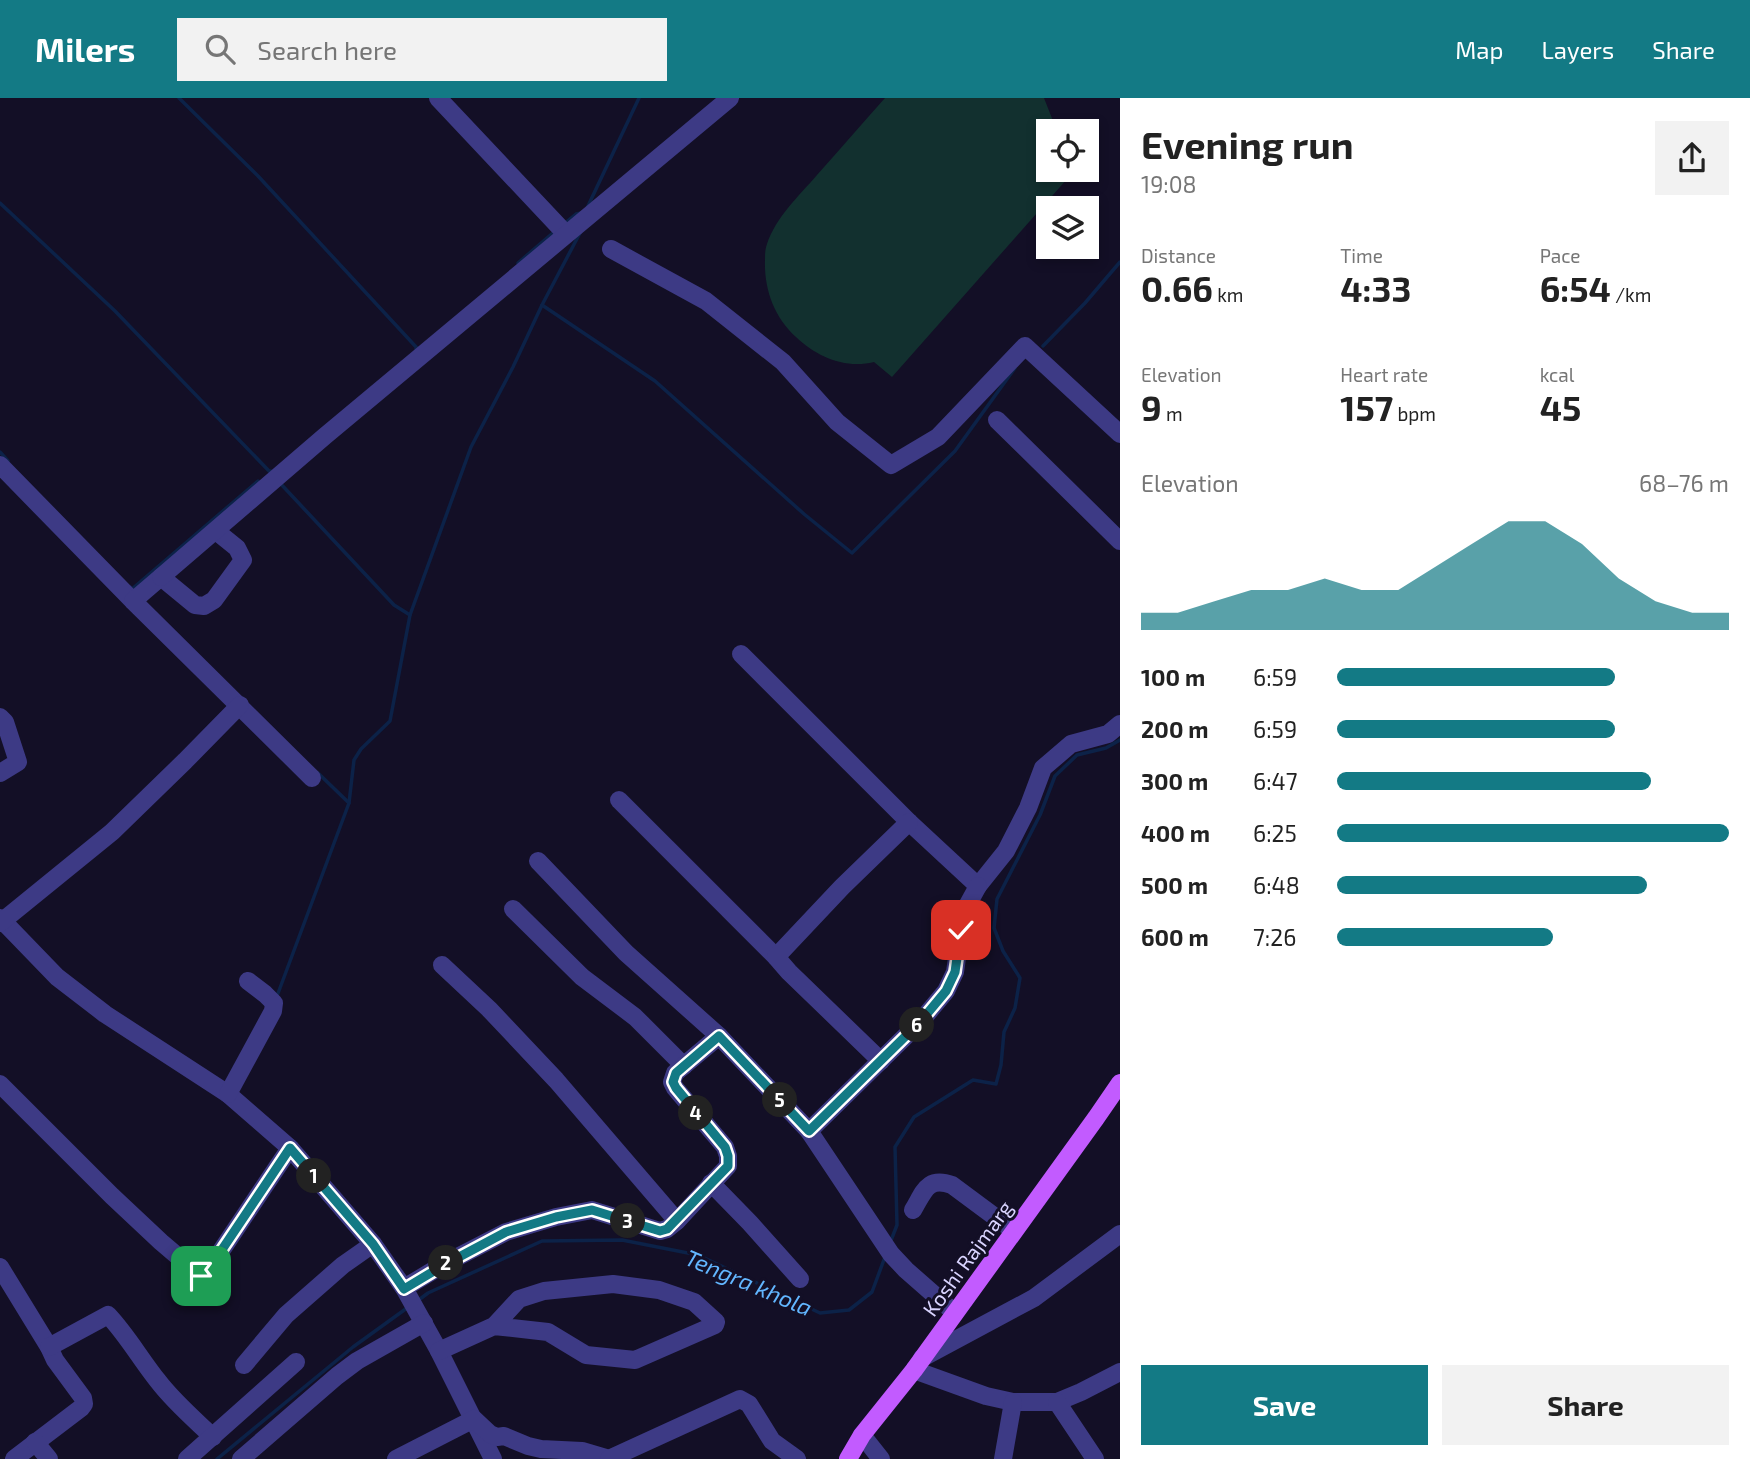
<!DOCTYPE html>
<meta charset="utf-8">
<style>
body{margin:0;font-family:"Exo 2",sans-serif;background:#f2f2f2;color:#222;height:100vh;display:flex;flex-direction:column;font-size:26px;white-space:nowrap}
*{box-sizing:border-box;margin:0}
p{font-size:23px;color:#767676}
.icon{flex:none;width:38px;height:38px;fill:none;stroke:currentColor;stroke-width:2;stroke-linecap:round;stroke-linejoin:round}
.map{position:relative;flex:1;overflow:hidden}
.panel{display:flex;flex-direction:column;background:#fff;width:630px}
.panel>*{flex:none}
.fabs{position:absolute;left:1036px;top:21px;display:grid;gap:14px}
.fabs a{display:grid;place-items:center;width:63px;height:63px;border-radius:0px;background:#fff;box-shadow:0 4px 10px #0003;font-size:35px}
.pin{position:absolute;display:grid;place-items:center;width:60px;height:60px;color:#fff;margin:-30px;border-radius:14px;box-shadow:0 4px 10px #0006}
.km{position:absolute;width:35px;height:35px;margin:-18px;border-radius:50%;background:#222;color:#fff;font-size:19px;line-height:35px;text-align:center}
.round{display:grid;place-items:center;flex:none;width:74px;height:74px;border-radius:0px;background:#f2f2f2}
.overview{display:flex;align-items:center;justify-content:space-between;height:119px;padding:0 21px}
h1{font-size:38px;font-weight:700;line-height:52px}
.stats{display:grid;grid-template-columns:repeat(3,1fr);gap:10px;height:119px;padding:7px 21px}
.stats div{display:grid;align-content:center}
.stats b{font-size:35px;font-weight:700}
.stats small{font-size:19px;font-weight:400}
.stats p{font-size:19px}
.chart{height:196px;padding:14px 21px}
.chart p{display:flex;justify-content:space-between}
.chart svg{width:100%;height:126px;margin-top:7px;fill:#137a85;opacity:.7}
.button{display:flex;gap:14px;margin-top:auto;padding:14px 21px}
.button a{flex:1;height:80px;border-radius:0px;background:#137a85;color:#fff;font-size:28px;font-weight:700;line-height:80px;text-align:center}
.button a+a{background:#f2f2f2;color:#222}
ul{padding:0 21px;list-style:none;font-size:23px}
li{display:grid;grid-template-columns:112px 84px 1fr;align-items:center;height:52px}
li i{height:18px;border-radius:9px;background:#137a85}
header{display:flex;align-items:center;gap:42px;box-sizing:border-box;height:98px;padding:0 35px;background:#137a85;color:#fff}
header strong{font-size:33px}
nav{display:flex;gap:38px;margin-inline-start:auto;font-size:24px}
.search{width:490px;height:63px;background:#f2f2f2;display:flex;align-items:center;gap:18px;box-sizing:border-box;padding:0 24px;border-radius:0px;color:#767676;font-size:26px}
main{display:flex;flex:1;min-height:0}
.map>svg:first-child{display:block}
.green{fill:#12302f}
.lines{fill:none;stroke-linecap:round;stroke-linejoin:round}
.stream{stroke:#0c2248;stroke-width:3.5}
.minor{stroke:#3d3a85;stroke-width:18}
.major{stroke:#c25bff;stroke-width:18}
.route-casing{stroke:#fff;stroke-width:14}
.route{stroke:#137a85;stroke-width:9}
.labels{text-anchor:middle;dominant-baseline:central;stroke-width:6;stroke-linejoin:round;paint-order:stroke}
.street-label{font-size:21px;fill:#d9d4ff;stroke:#130f26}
.water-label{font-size:23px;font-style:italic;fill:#62b6ff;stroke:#130f26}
</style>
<header>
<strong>Milers</strong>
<div class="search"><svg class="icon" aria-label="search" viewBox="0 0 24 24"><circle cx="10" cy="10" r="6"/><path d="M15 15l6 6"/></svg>Search here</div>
<nav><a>Map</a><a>Layers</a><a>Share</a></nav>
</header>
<main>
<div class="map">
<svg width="1120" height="1361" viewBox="0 0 1120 1361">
<rect width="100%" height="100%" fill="#130f26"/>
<path class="green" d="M885,0H1044L1057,33H1048V72H1075L892,279L874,264C845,271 817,259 796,239C774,219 764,191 765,162C765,157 765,151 767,146C776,119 799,98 817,77C840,51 862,26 885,0Z"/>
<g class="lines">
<g class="stream">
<polyline points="179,0 258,78 417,250 416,251"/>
<polyline points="0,105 115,213 270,374 271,373"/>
<polyline points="588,108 639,0"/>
<polyline points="564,126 576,116 581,115"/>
<polyline points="518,165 554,134"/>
<polyline points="542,207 655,283 804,416 852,455 955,353 1015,270"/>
<polyline points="1043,248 1085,205 1120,164"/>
<polyline points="0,354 8,363"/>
<polyline points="279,384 394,507 410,517"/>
<polyline points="130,489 132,491 258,383"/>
<polyline points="318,675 349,705"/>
<polyline points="277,898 349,705 354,662 361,651 390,623 410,517 471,349 513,269 542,207 580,135"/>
<polyline points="890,1145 897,1127 895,1049 914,1019 973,982 996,986 1001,967 1004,934 1015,910 1020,880 1003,853 994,830 997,801 1040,717 1055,678 1077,657 1106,650 1120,642"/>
<polyline points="416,1204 428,1195 542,1143 622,1142 698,1157 820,1215 849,1212 872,1194 885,1159"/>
<polyline points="217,1361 353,1249 407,1210"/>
</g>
<g class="minor">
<polyline points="438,0 566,136"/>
<polyline points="611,151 706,203 783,264 837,324 891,367 938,339 1025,248 1120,336"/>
<polyline points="997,322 1120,443"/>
<polyline points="0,367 133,503"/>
<polyline points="216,433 237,450 243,462 214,502 204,508 195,507 161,479 133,503 312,680"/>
<polyline points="161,479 325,338 730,0"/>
<polyline points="741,556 909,724 978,788 1006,753 1028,710 1043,670 1071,646 1108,636 1120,626"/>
<polyline points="0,619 5,624 18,664 0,675"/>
<polyline points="619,702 776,859"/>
<polyline points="538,763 626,855 719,938"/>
<polyline points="513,811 582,879 635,919 684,968"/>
<polyline points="0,820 57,879 105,916 228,996 290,1050 373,1146 404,1190 439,1253 493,1361"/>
<polyline points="0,825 112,734 185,663 240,607"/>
<polyline points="881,963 789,874 776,859 842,789 909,724"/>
<polyline points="0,986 112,1098 161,1144 201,1178 205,1177 290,1050"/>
<polyline points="228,996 273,913 274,905 265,896 248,883"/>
<polyline points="809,1033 891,1156 906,1172 955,1215"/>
<polyline points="711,1085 750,1125 800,1181"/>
<path d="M913,1112C924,1094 927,1078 952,1087L1014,1133"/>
<polyline points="677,1123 728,1068 728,1058 725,1049 675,990 672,984 675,975 719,938 809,1033 921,923 946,893 955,874 961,832 967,808 978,788"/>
<polyline points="0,1169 49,1249 55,1262 83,1300 84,1306 81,1310 14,1361"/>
<polyline points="404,1190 444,1166 506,1134 556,1119 592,1112 660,1133 667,1131 677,1123 556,982 489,911 442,867"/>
<path d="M49,1249L108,1217C127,1237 141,1262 158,1283C174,1304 194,1321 213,1339"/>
<polyline points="439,1253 494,1228 519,1201 544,1193 613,1186 659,1192 694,1204 716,1224 715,1227 635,1262 586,1257 548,1234 494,1228"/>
<polyline points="922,1260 1034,1200 1120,1136"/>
<polyline points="244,1267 286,1217 343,1167 373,1146"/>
<polyline points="914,1272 986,1298 1013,1304 1057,1304 1081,1294 1120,1274"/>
<polyline points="1057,1304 1095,1361"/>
<polyline points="862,1337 881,1361"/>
<polyline points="35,1344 49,1361"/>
<polyline points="187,1361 296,1264"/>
<polyline points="241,1361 337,1278 357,1263 424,1225"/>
<polyline points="396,1361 474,1321 490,1336 497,1339 504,1338 528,1348 541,1351 582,1353 609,1361"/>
<polyline points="609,1361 740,1301 749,1306 772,1343 797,1361"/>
<polyline points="1003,1361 1013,1304"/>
</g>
<polyline class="major" points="848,1361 862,1337 914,1272 1096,1020 1120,985"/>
</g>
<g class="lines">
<defs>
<polyline id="route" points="201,1178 205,1177 290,1050 373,1146 404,1191 444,1167 506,1134 556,1119 592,1112 660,1133 667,1131 728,1068 728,1058 725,1049 676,990 673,984 676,975 719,938 809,1033 921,923 946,893 955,874 961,832"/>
</defs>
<use href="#route" class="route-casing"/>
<use href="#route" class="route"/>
</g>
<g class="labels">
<g class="street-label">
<text transform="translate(967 1160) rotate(-54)">Koshi Rajmarg</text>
</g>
<g class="water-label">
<text transform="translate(749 1184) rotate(23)">Tengra khola</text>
</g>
</g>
</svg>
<div class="fabs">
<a><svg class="icon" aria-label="locate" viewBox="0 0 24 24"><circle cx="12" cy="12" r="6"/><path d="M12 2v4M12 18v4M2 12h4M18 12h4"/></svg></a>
<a><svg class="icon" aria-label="layers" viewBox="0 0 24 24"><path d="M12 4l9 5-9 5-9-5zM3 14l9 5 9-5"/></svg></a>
</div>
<div class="pin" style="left:201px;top:1178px;background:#1e9e55"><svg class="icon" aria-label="arrive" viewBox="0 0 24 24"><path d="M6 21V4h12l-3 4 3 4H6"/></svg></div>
<div class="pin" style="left:961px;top:832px;background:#d93025"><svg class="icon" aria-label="check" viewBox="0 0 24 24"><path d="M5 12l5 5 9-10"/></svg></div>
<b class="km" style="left:314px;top:1078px">1</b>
<b class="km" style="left:446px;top:1165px">2</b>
<b class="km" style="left:628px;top:1123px">3</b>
<b class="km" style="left:696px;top:1015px">4</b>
<b class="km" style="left:780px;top:1002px">5</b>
<b class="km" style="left:917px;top:927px">6</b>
</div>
<section class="panel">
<div class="overview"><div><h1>Evening run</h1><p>19:08</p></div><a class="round"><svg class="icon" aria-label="share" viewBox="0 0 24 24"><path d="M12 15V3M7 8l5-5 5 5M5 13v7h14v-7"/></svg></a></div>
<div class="stats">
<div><p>Distance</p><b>0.66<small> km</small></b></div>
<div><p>Time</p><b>4:33</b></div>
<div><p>Pace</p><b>6:54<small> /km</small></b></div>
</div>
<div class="stats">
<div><p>Elevation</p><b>9<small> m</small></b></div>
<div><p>Heart rate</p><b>157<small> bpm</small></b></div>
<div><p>kcal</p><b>45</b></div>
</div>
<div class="chart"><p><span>Elevation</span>68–76 m</p>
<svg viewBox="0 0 160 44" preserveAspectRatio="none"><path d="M0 44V38L10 38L20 34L30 30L40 30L50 26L60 30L70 30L80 22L90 14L100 6L110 6L120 14L130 26L140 34L150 38L160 38V44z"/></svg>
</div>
<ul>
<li><b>100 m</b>6:59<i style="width:71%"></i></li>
<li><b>200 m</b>6:59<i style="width:71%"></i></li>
<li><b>300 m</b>6:47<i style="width:80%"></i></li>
<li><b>400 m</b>6:25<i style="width:100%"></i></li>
<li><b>500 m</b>6:48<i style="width:79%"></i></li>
<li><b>600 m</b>7:26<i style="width:55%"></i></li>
</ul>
<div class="button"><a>Save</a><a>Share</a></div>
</section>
</main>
